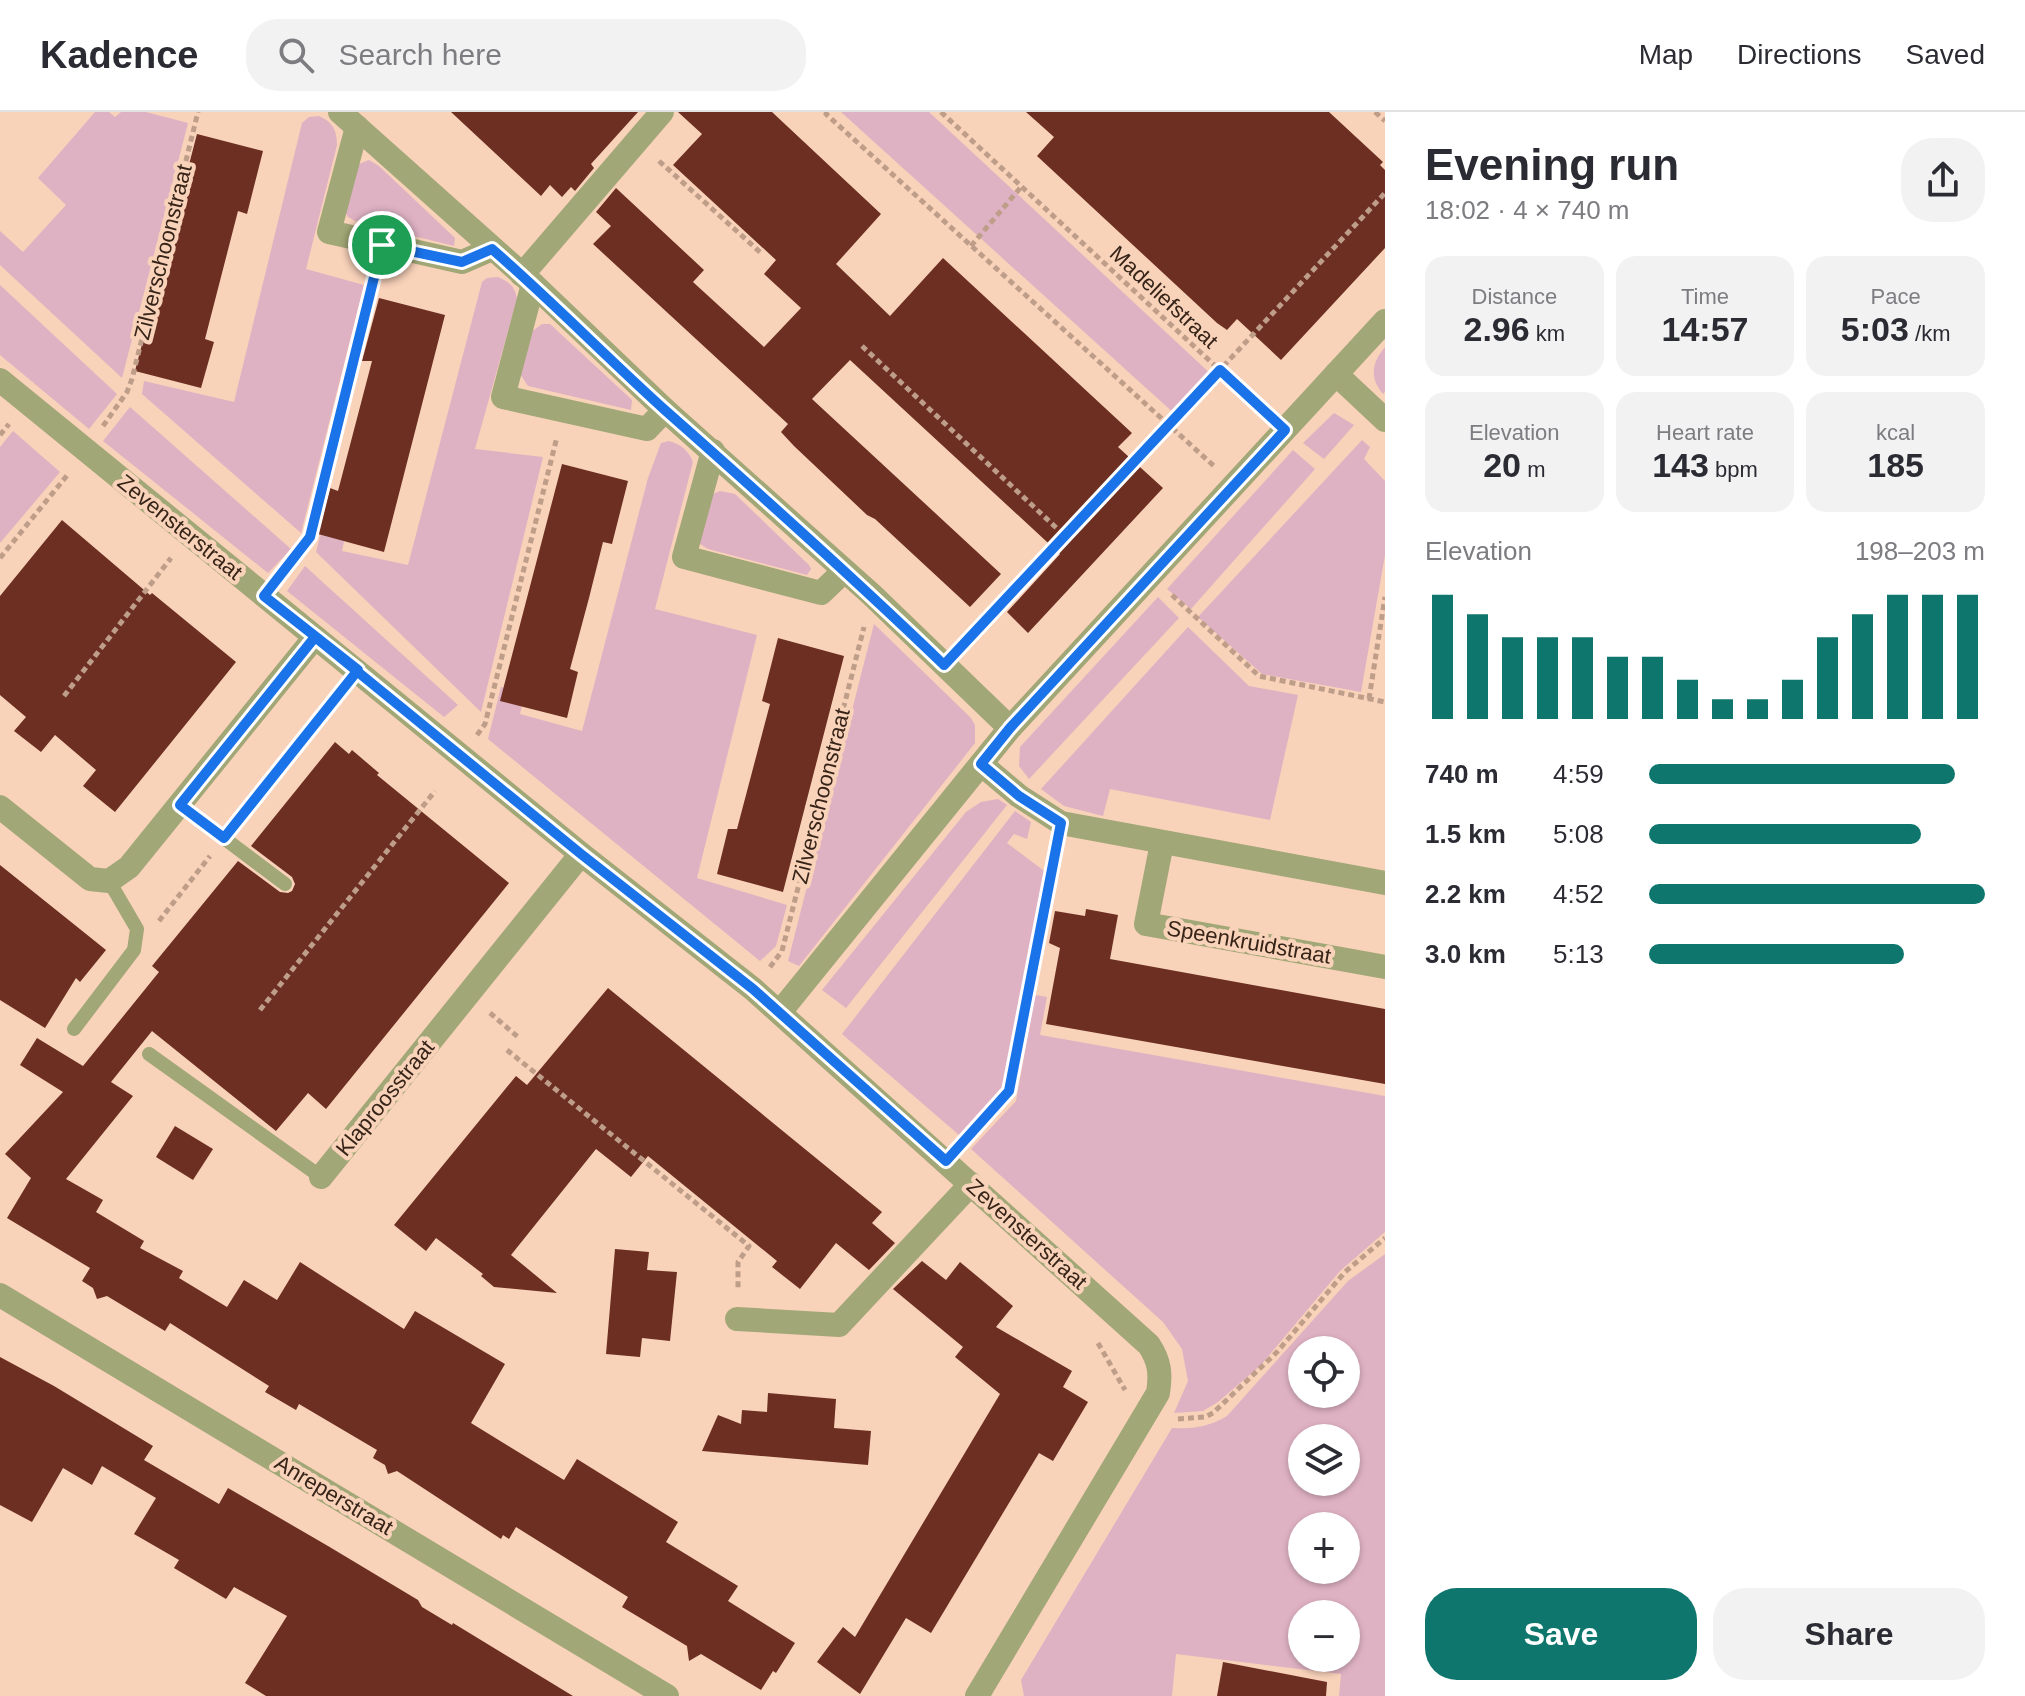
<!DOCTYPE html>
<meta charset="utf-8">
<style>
body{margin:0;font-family:Arial,sans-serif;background:#f2f2f3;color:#2b2b33;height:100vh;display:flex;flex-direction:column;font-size:30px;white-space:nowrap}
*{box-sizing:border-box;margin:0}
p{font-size:26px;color:#7c7c81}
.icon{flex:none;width:44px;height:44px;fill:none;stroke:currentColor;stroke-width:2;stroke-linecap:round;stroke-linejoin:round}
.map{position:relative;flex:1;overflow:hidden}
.drawer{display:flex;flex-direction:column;background:#fff;width:640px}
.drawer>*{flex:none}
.controls{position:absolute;left:1288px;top:1224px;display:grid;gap:16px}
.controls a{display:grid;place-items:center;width:72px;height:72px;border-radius:50%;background:#fff;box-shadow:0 2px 6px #0004;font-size:40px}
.pin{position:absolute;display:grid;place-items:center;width:68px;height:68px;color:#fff;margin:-34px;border:4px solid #fff;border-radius:50%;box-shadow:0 2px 8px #0007}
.round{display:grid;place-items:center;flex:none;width:84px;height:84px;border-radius:32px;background:#f2f2f3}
.headline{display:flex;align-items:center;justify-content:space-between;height:136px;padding:0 40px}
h1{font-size:44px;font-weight:600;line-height:60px}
.metrics{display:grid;grid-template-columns:repeat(3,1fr);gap:12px;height:136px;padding:8px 40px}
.metrics div{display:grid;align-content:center;border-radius:20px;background:#f2f2f3;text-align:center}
.metrics b{font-size:34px;font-weight:600}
.metrics small{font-size:22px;font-weight:400}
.metrics p{font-size:22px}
.chart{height:224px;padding:16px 40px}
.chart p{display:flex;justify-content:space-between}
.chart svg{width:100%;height:144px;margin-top:8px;stroke:#0f766e;stroke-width:6}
.action{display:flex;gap:16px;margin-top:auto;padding:16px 40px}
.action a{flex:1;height:92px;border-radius:32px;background:#0f766e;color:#fff;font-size:32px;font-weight:600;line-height:92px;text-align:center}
.action a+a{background:#f2f2f3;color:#2b2b33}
ul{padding:0 40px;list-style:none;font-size:26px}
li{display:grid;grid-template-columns:128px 96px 1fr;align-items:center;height:60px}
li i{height:20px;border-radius:10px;background:#0f766e}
header{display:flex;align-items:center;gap:48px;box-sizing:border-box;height:112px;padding:0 40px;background:#fff;border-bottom:2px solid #e1e1e2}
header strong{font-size:38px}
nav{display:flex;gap:44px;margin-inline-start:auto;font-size:28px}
.search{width:560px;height:72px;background:#f2f2f3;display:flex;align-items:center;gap:20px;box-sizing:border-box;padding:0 28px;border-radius:32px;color:#7c7c81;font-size:30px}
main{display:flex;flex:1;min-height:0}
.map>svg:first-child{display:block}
.green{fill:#dfb2c3;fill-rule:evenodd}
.building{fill:#6c2f22}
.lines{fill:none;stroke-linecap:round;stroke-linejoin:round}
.path{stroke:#be9d89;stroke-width:5;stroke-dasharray:6 4;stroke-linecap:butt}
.service{stroke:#a1a776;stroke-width:14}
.minor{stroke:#a1a776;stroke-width:24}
.tertiary{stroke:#a1a776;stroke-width:24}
.route-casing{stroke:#fff;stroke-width:16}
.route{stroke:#1a73e8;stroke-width:10}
.labels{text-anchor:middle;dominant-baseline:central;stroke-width:8;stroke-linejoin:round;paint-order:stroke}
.street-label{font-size:22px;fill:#362418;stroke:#f9d2ba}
</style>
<header>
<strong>Kadence</strong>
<div class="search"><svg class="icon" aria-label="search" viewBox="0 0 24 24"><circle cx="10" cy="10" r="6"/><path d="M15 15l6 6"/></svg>Search here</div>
<nav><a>Map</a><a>Directions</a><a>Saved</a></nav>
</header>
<main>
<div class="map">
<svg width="1385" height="1584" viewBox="0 0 1385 1584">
<rect width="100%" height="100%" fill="#f9d2ba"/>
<g class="green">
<polygon points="95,0 109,0 115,5 121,0 146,0 188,11 122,266 0,153 0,119 23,140 66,93 38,66"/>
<polygon points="841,0 929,0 1213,264 1177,304"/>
<path d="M319,4C333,10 337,19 337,33L306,157L364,173L301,421L142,282L144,269L234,290L302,11L309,5Z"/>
<polygon points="369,48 379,54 455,126 454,134 357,110 348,105 342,95 359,52"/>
<path d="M498,165C509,170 515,174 517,187L475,337L543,345L481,600L316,440L325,406L348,410L342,439L408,453L482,170L487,166Z"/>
<polygon points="0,173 117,282 89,317 0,243"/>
<polygon points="542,212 550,212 632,288 631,298 528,274 520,262 530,221"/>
<path d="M1385,235V280L1383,282C1369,266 1372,250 1385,235Z"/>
<polygon points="130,295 291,437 268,461 103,329"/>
<polygon points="1334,301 1354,313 1324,347 1303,331"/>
<polygon points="13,319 60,360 0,431 0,335"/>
<polygon points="1362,328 1370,335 1364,347 1385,369 1385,443 1361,580 1262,562 1198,505"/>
<path d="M669,329C682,333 688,338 693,350L655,497L757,523L697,766L787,793L776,834L760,849L488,627L501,575L525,580L520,602L582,619L648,366L661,331Z"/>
<polygon points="1293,338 1315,357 1191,497 1167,477"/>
<polygon points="720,379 735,382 809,453 811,457 807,463 708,437 700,432 698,424 713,382"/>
<polygon points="305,454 458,593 444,605 287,479"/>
<polygon points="1158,485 1179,506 1029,667 1019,654 1020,635"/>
<polygon points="874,512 971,606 975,613 975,631 799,854 788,849"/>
<polygon points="1188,515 1249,574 1298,583 1270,708 1110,677 1103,704 1064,694 1041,677"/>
<polygon points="998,687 1007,693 846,896 822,878 966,700 981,690"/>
<polygon points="1015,699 1031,710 1027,727 1014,722 1007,731 1047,761 1002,977 959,1023 842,922"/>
<polygon points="1035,883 1047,885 1040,923 1385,984 1385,1120 1340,1159 1261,1253 1218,1290 1203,1299 1174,1301 1188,1269 1182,1237 1163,1210 971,1037 1016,989"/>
<path d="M1385,1142V1584H1339L1341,1562L1176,1542L1172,1584H1024L1021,1568L1172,1316C1193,1317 1208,1315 1227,1304L1348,1169ZM1302,1238H1346V1282H1302ZM1302,1326H1346V1370H1302ZM1302,1414H1346V1458H1302ZM1302,1502H1346V1546H1302Z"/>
</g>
<g class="building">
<polygon points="451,0 638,0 591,52 594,56 575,79 571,75 562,85 550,73 541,84"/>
<polygon points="678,0 772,0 881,102 836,152 890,204 943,146 1132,321 1118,335 1163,376 1028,521 1007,500 1060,442 850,248 812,287 1001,462 970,495 875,407 867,403 794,334 781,320 788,312 593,132 611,114 596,100 616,76 704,158 693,170 764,235 801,196 764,162 776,148 673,53 702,22"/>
<polygon points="1026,0 1329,0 1383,50 1380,53 1385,58 1385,136 1281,248 1237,207 1227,218 1217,211 1037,44 1054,25"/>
<polygon points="197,22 263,39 247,102 238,99 205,227 214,230 201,276 135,259"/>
<polygon points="379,186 445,203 384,440 318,422 330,376 338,379 372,249 362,249"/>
<polygon points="562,352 628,369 612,432 603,430 589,486 570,557 578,560 567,606 500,589"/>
<polygon points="62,408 150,483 152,481 236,550 115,700 83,674 96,658 55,623 41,640 14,619 26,605 0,583 0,484"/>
<polygon points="778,526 844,544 783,780 717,762 728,717 737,717 770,592 762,589"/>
<polygon points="335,630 349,642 352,638 379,661 377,663 509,771 326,997 308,981 276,1019 152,919 111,970 133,984 66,1067 103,1088 96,1100 144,1129 140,1136 183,1159 179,1166 227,1195 244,1168 277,1188 300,1150 404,1217 415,1199 505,1252 471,1311 564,1368 577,1347 678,1410 666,1430 738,1474 728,1489 795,1531 776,1561 773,1559 761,1578 701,1542 689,1549 687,1534 622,1495 628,1485 516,1415 509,1427 503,1423 501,1427 397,1359 388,1362 385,1353 373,1346 377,1338 299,1292 296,1298 265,1280 269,1274 170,1211 165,1219 107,1184 97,1187 93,1176 82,1169 90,1156 7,1106 31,1066 5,1042 63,980 20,953 37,926 83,954 159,860 152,854 238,749 280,780 288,781 292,779 295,772 292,765 251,734"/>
<polygon points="0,753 106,838 80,870 76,866 45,916 0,888"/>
<polygon points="1086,797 1118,803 1110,847 1385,897 1385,972 1046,912 1060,836 1049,831 1055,799 1085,804"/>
<polygon points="608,876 882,1100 872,1111 895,1131 869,1158 836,1131 800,1177 772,1155 777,1149 648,1044 631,1065 596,1037 511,1143 557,1181 494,1175 481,1164 483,1162 436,1126 426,1139 394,1113 516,964 527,973"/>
<polygon points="175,1014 213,1037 193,1068 156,1045"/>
<polygon points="615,1137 649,1140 647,1158 677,1160 670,1229 642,1226 640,1245 606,1242"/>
<polygon points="922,1149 946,1168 960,1150 1013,1194 996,1215 1072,1259 1063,1275 1088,1290 1053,1349 1039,1341 931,1521 906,1506 860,1582 817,1550 843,1515 855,1525 1000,1282 955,1245 963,1235 893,1177"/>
<polygon points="0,1245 54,1274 153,1334 144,1348 219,1392 228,1376 328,1434 418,1488 422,1495 452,1513 453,1511 573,1584 266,1584 245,1571 287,1504 234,1475 226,1487 174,1456 179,1448 134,1422 156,1386 102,1354 92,1373 63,1356 32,1410 0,1393"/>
<polygon points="768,1281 836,1287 834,1316 871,1319 868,1353 702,1339 718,1303 741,1312 742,1298 767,1300"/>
<polygon points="1223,1550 1327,1570 1326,1584 1217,1584"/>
</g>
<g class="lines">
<g class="path">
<polyline points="828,0 826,2 1214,354"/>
<polyline points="941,0 1264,299"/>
<polyline points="1375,0 1385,9"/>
<polyline points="659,49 761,141"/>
<polyline points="971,134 1021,75"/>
<polyline points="862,234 1065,424"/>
<polyline points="103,314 127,280 132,267 198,0"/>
<polyline points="0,323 9,312"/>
<polyline points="0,446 69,361"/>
<polyline points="283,462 310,425 376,161"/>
<polyline points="1172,483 1259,564 1385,590"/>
<polyline points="964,532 1385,81"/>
<polyline points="64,584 171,446"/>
<polyline points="1369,587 1385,485"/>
<polyline points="477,623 485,612 557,325"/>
<polyline points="238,708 339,581"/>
<polyline points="159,809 210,744"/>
<polyline points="770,855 782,839 864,515"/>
<polyline points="260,898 435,679"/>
<polyline points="490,901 518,925"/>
<polyline points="507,938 749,1134 738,1150 738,1178"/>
<polyline points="963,1030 1009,979 1055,738"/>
<polyline points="1098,1231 1125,1278"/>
<polyline points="1178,1307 1205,1305 1213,1301 1277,1240 1345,1160 1385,1126"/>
</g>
<g class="service">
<polyline points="180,693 285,772"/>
<polyline points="74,917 134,838 137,817 109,769"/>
<polyline points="149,942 321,1065"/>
</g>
<g class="minor">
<polyline points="340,0 533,172 665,298 872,483 1010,616"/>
<polyline points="357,15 329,120 462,150 492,137"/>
<polyline points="522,163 662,0"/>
<polyline points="533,172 503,285 647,317 665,298"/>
<polyline points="1336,262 1385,308"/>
<path d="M0,268L581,742L753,877L1149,1233C1160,1250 1161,1262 1158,1281L977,1584"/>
<polyline points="713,339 684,445 821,481 843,460"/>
<polyline points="981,652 1019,684 1061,711 1385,771"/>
<polyline points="0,695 90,767 109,769 129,755 315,525"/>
<polyline points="1162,731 1146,812 1385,855"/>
<polyline points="780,900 1010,616 1385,209"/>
<polyline points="321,1065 581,742"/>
<polyline points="737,1207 839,1213 971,1072"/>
</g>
<polyline class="tertiary" points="0,1183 667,1584"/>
</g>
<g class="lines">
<defs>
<path id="route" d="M382,133L310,425L264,484L358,558L224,726L180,693L315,525L581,742L753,877L946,1049L1009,979L1061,711L1019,684L981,652L1010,616L1285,318L1220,258L944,553C854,466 760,382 666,299C607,246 552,189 492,137L462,150L382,133"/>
</defs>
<use href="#route" class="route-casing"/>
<use href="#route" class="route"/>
</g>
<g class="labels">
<g class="street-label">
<text transform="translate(163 140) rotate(-76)">Zilverschoonstraat</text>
<text transform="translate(1164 185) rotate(43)">Madeliefstraat</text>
<text transform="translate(180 415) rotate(39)">Zevensterstraat</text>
<text transform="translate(821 684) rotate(-76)">Zilverschoonstraat</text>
<text transform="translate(1249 830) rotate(10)">Speenkruidstraat</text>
<text transform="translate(385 986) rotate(-51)">Klaproosstraat</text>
<text transform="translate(1027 1122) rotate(42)">Zevensterstraat</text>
<text transform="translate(334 1383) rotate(31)">Anreperstraat</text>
</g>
</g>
</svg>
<div class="controls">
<a><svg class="icon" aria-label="locate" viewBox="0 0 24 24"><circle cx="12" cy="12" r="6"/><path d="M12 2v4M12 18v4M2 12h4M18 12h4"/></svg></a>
<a><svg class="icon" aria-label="layers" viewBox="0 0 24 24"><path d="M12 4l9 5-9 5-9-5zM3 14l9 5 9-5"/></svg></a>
<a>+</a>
<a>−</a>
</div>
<div class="pin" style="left:382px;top:133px;background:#1e9e55"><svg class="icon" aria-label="arrive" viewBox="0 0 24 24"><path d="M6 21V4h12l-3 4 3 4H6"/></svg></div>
</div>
<section class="drawer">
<div class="headline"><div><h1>Evening run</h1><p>18:02 · 4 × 740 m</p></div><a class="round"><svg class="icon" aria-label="share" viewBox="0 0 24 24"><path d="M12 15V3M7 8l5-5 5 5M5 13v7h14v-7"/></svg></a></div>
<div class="metrics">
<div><p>Distance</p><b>2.96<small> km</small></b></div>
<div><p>Time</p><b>14:57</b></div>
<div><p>Pace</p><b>5:03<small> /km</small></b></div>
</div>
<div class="metrics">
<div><p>Elevation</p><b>20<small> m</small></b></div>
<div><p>Heart rate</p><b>143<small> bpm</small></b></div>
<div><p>kcal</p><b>185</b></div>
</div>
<div class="chart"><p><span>Elevation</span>198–203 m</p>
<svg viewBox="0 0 160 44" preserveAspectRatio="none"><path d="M5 44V6M15 44V12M25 44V19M35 44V19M45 44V19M55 44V25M65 44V25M75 44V32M85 44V38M95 44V38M105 44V32M115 44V19M125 44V12M135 44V6M145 44V6M155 44V6"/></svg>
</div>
<ul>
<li><b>740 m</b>4:59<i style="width:91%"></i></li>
<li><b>1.5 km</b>5:08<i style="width:81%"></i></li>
<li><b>2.2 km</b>4:52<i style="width:100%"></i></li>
<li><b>3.0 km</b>5:13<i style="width:76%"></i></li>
</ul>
<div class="action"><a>Save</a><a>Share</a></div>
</section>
</main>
